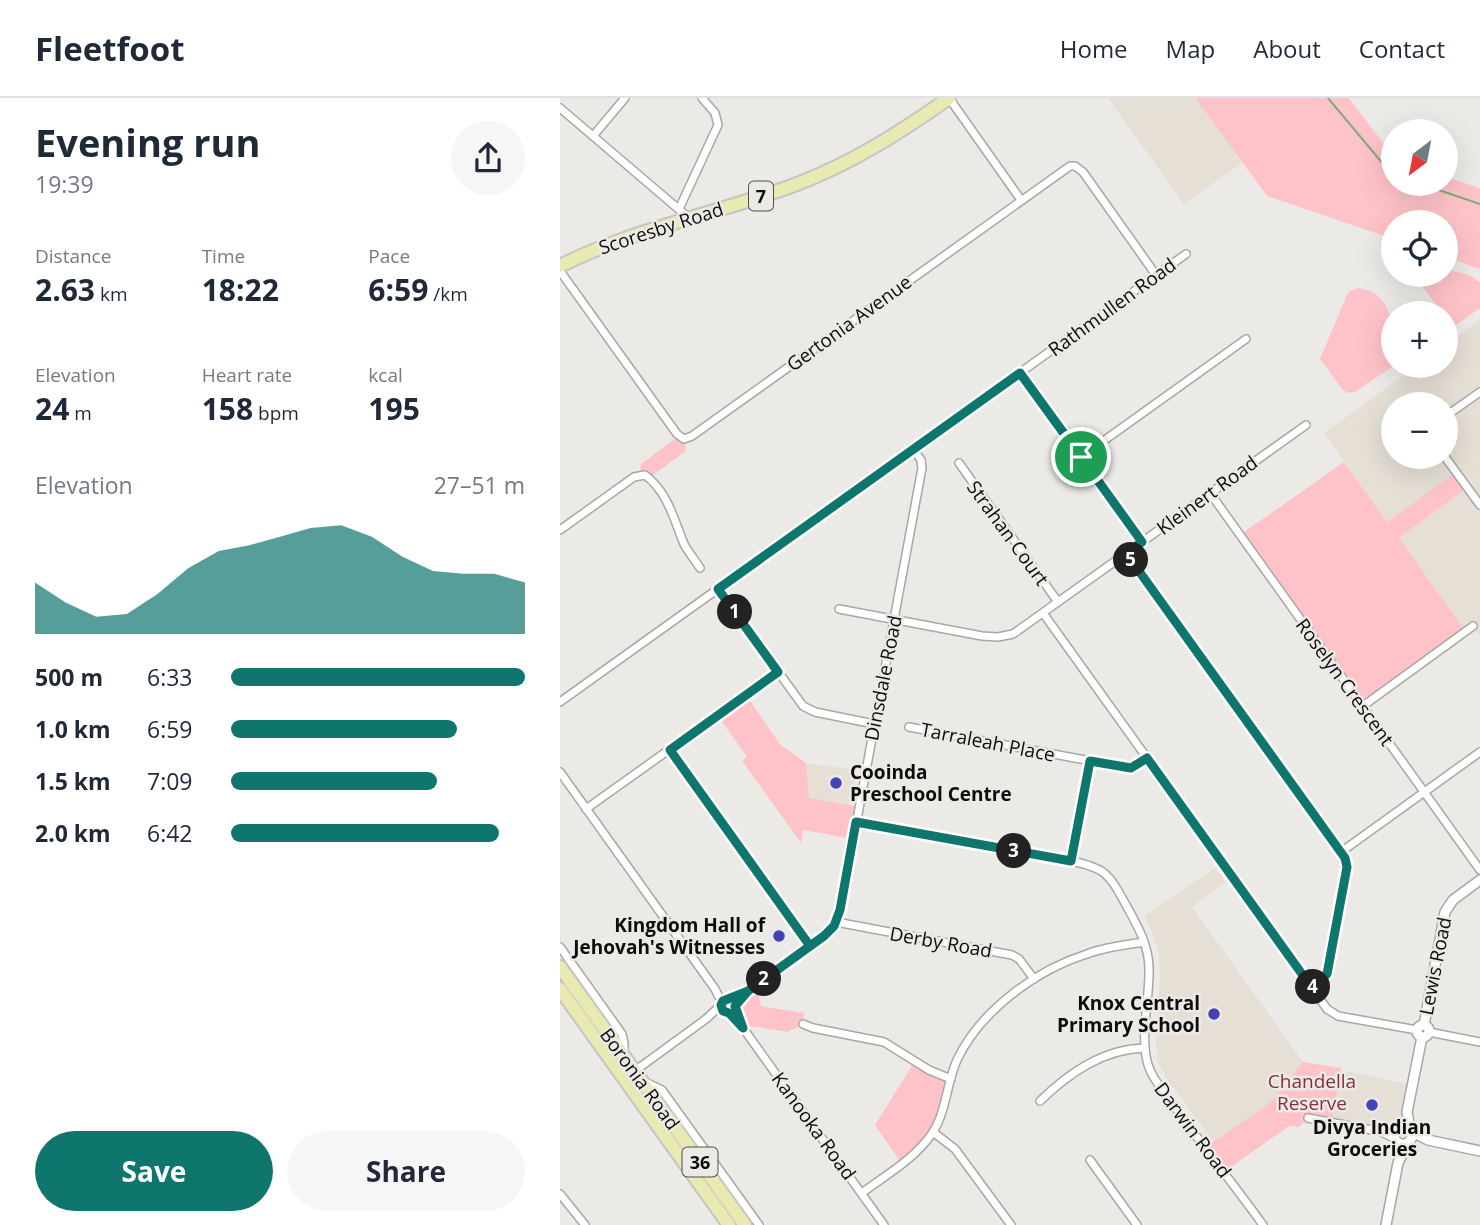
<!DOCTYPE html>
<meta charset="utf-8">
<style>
body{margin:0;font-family:"Open Sans",sans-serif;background:#f6f6f7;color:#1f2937;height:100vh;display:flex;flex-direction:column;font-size:26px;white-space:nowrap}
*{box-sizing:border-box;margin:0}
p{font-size:23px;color:#747a83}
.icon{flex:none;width:38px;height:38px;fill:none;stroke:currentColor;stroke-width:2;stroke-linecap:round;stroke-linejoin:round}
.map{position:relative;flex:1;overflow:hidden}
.drawer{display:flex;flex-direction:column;background:#fff;width:560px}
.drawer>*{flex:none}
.needle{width:46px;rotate:212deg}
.fabs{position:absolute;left:821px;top:21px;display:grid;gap:14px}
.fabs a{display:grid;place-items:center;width:77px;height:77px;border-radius:50%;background:#fff;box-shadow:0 7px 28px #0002;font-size:35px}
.pin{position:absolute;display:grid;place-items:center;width:60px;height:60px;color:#fff;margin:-30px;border:4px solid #fff;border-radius:50%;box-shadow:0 2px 7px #0007}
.km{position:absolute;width:35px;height:35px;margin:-18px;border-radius:50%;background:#222;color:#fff;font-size:19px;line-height:35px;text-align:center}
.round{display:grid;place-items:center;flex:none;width:74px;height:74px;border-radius:37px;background:#f6f6f7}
.summary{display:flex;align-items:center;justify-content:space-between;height:119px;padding:0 35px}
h1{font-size:38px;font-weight:700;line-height:52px}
.stats{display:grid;grid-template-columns:repeat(3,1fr);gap:10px;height:119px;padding:7px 35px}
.stats div{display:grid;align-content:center}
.stats b{font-size:30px;font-weight:700}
.stats small{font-size:19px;font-weight:400}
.stats p{font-size:19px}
.chart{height:196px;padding:14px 35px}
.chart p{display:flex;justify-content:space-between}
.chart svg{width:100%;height:126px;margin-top:7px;fill:#0f766e;opacity:.7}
.action{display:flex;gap:14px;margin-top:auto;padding:14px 35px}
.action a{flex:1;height:80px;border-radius:42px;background:#0f766e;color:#fff;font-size:28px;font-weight:700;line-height:80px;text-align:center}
.action a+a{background:#f6f6f7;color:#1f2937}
ul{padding:0 35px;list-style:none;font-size:23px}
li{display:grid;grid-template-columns:112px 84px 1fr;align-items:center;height:52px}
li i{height:18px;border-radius:9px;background:#0f766e}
header{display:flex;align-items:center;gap:42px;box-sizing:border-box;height:98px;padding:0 35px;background:#fff;border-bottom:2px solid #e0e1e3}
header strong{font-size:33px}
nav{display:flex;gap:38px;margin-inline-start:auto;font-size:24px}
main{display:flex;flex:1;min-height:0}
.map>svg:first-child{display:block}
.built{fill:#e5dfd6;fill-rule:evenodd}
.green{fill:#fec3c8}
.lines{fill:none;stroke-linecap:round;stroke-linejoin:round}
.stream{stroke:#7eac77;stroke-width:2}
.minor-casing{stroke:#a9a7a5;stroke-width:10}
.tertiary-casing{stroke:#a9a7a5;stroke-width:12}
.primary-casing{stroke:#c5c5c5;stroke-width:16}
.minor{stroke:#fff;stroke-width:7}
.tertiary{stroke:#fff;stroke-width:9}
.primary{stroke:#e9eab2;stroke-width:12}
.route-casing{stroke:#fff;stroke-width:14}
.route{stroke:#0f766e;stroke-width:9}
.poi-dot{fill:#4241b6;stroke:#eceae7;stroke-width:2.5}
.labels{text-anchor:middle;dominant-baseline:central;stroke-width:5;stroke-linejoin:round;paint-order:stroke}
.shield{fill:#eceae7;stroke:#514f4e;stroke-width:2}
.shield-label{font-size:18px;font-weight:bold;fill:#0e0d0c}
.street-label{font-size:19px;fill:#0e0d0c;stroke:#eceae7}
.poi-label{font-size:19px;font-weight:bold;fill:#0e0d0c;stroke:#eceae7;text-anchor:end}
.park-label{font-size:19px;fill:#862d3d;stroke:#eceae7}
</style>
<header>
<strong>Fleetfoot</strong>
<nav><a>Home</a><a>Map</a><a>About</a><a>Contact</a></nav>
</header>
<main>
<section class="drawer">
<div class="summary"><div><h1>Evening run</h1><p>19:39</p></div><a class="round"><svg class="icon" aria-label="share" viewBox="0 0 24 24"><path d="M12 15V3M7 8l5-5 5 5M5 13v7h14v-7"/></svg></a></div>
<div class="stats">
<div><p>Distance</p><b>2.63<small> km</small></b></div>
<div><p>Time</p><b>18:22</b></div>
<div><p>Pace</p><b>6:59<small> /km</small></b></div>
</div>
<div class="stats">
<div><p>Elevation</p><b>24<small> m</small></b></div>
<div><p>Heart rate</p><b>158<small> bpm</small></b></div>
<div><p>kcal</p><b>195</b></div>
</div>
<div class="chart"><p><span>Elevation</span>27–51 m</p>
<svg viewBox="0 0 160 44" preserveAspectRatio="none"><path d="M0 44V26L10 33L20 38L30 37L40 30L50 21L60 15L70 13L80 10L90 7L100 6L110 10L120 17L130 22L140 23L150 23L160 26V44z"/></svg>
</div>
<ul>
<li><b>500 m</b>6:33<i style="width:100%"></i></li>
<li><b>1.0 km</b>6:59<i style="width:77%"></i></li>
<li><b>1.5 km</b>7:09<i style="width:70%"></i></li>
<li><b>2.0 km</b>6:42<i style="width:91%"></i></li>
</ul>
<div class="action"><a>Save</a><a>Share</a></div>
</section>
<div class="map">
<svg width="920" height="1127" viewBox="0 0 920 1127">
<rect width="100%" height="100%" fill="#eceae7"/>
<g class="built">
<polygon points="548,0 635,0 682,65 624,106"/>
<path d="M920,222V538L913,529L906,534L839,440L907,390L896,374L827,424L764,335L857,268H886V247ZM833,306H886V359H833Z"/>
<polygon points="246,665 296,672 290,708 249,700"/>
<polygon points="655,770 666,784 632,809 743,964 710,1005 653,1043 607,981 598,964 596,945 600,877 599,859 595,841 584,818"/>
<polygon points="780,972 853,987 847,1014 838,1030 830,1032 772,1024"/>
</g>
<g class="green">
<polygon points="635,0 789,0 833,58 833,86 886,86 886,79 920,90 920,171 886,159 886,124 833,124 833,141 707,98"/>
<polygon points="886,171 909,177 920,184 920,210 892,230 886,221 886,215 882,215 854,177 886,177"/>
<path d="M798,190C838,195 833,239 833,268L795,294L788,295L783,292L760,261L786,199L789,194Z"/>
<polygon points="119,338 124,341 126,353 89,380 80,377 81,366"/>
<polygon points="784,364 827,424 896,374 907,390 839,440 906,534 803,608 680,437"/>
<polygon points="186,597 220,646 246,665 249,700 299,709 293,741 243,732 241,745 182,663 187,659 158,618"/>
<polygon points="196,887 201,908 244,915 243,926 228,934 182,927 175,908"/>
<polygon points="355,963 391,981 376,1028 342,1066 315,1027"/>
<polygon points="743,964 781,970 772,1024 748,1020 739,1029 729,1028 665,1073 644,1050 710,1005"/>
</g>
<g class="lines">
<g class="stream">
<polyline points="768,0 824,67 833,75"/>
<polyline points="861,86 920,106"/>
</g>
<defs>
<g id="minor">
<polyline points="389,0 461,102"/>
<polyline points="0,10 129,120"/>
<polyline points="33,38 65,0"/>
<polyline points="119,111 158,27 155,15 142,0"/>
<polyline points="0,173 117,336 124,341 132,338 510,68 515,68 523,74 596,177"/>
<polyline points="460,275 581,444"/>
<polyline points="886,318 920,294"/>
<polyline points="521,359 686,241"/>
<polyline points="885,359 920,407"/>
<polyline points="399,365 498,504"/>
<polyline points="650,395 920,772"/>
<path d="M0,432L74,379L85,377C108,394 114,422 124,446C128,454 135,462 140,470"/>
<polyline points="566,455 781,754"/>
<polyline points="158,491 243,608 255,614 314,626"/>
<polyline points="279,511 422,538 438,539 453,536 746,327"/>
<polyline points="483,515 767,911 778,918 857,932"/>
<polyline points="0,604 626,156"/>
<polyline points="803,608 913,528"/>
<polyline points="349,629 568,670 577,668 587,660"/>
<polyline points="110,652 250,848"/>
<polyline points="0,674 155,891 162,905"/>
<polyline points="26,711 218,574"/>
<path d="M296,724L511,763C546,770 549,776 566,807C577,827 589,847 589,871C590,901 578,945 590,972C596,986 608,999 617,1012C645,1051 675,1088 703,1127"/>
<polyline points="511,763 530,663"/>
<polyline points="276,824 452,857 459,861 474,881"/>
<polyline points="0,849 62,936 64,945 64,958"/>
<polyline points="752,890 764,880 767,873 787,769 786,762 781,754 920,654"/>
<circle cx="168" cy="908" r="7"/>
<polyline points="171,902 188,893 264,838 274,828 279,819 362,370 361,362 353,351"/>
<polyline points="168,915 183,930 324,1127"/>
<polyline points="243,926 253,930 324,944 369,972 391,981"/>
<polyline points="869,934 920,944"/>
<polyline points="72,975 146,921 161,907"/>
<polyline points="85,984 102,992 199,1127"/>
<path d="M480,1003C509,975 543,951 585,950"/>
<polyline points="748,1020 817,1033 836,1031"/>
<polyline points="373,1034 395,1051 451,1127"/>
<polyline points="821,1034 834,1040"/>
<polyline points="530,1062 577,1127"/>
<path d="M302,1095C326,1077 353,1062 371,1037C387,1014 386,986 397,962C420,913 476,872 527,856C545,849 565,847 584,844"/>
<polyline points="0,1096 25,1127"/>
</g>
<g id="tertiary">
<circle cx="863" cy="933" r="6"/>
<polyline points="864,927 885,814 893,802 920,782"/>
<circle cx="843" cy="1037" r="9"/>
<polyline points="850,1031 847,1014 862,939"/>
<polyline points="852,1034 868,1042 920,1053"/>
<polyline points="826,1127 838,1065 848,1045"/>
</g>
<g id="primary">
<path d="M0,168C75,130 158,116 237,86C292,65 341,34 389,0"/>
<polyline points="0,869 185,1127"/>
<polyline points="0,891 169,1127"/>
</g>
</defs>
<use href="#minor" class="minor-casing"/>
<use href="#tertiary" class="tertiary-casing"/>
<use href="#primary" class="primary-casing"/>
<use href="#minor" class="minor"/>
<use href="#tertiary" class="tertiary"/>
<use href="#primary" class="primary"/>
</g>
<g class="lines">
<defs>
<polyline id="route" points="521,359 460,275 158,491 218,574 110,652 250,848 188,893 175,908 183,930 169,915 163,913 161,907 163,903 188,893 264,838 274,828 280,812 296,724 511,763 530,663 571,670 587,660 752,890 767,876 787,769 785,760 566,455 582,444 521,359"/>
</defs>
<use href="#route" class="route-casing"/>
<use href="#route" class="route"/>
</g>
<g class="poi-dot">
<circle cx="276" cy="685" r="7"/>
<circle cx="219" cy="838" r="7"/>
<circle cx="654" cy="916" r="7"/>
<circle cx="812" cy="1007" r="7"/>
</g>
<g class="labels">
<g class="shield">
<rect x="189" y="83.5" width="24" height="29" rx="5"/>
<rect x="122.5" y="1049.5" width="35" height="29" rx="5"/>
</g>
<g class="shield-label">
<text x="201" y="98">7</text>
<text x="140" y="1064">36</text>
</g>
<g class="street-label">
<text transform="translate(101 130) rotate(-18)">Scoresby Road</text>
<text transform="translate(552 209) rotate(-36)">Rathmullen Road</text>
<text transform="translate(289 225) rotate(-36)">Gertonia Avenue</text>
<text transform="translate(647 397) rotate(-36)">Kleinert Road</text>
<text transform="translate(448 435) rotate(54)">Strahan Court</text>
<text transform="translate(323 580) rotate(-79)">Dinsdale Road</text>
<text transform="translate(785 584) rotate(54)">Roselyn Crescent</text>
<text transform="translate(428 644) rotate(11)">Tarraleah Place</text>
<text transform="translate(381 844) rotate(10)">Derby Road</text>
<text transform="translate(875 868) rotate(-79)">Lewis Road</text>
<text transform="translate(80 981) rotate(54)">Boronia Road</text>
<text transform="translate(254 1028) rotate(54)">Kanooka Road</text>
<text transform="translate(633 1032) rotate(53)">Darwin Road</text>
</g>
<g class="poi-label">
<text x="290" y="674" text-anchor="start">Cooinda<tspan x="290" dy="22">Preschool Centre</tspan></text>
<text x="205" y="827">Kingdom Hall of<tspan x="205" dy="22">Jehovah's Witnesses</tspan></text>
<text x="640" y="905">Knox Central<tspan x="640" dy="22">Primary School</tspan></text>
<text x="812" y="1029" text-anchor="middle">Divya Indian<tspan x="812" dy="22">Groceries</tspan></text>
</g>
<g class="park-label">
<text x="752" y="983">Chandella<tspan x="752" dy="22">Reserve</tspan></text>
</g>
</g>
</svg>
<div class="fabs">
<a><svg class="needle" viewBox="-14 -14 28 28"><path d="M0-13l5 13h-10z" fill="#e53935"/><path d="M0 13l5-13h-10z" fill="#747a83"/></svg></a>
<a><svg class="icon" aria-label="locate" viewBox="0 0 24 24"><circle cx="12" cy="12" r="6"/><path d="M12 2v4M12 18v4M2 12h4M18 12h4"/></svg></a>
<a>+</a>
<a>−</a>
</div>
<div class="pin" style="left:521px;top:359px;background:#1e9e55"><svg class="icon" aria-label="arrive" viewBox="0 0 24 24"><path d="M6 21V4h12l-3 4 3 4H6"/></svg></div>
<b class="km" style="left:175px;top:514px">1</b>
<b class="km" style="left:204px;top:881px">2</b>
<b class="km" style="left:454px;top:753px">3</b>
<b class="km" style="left:753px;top:889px">4</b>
<b class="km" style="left:571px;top:462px">5</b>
</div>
</main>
